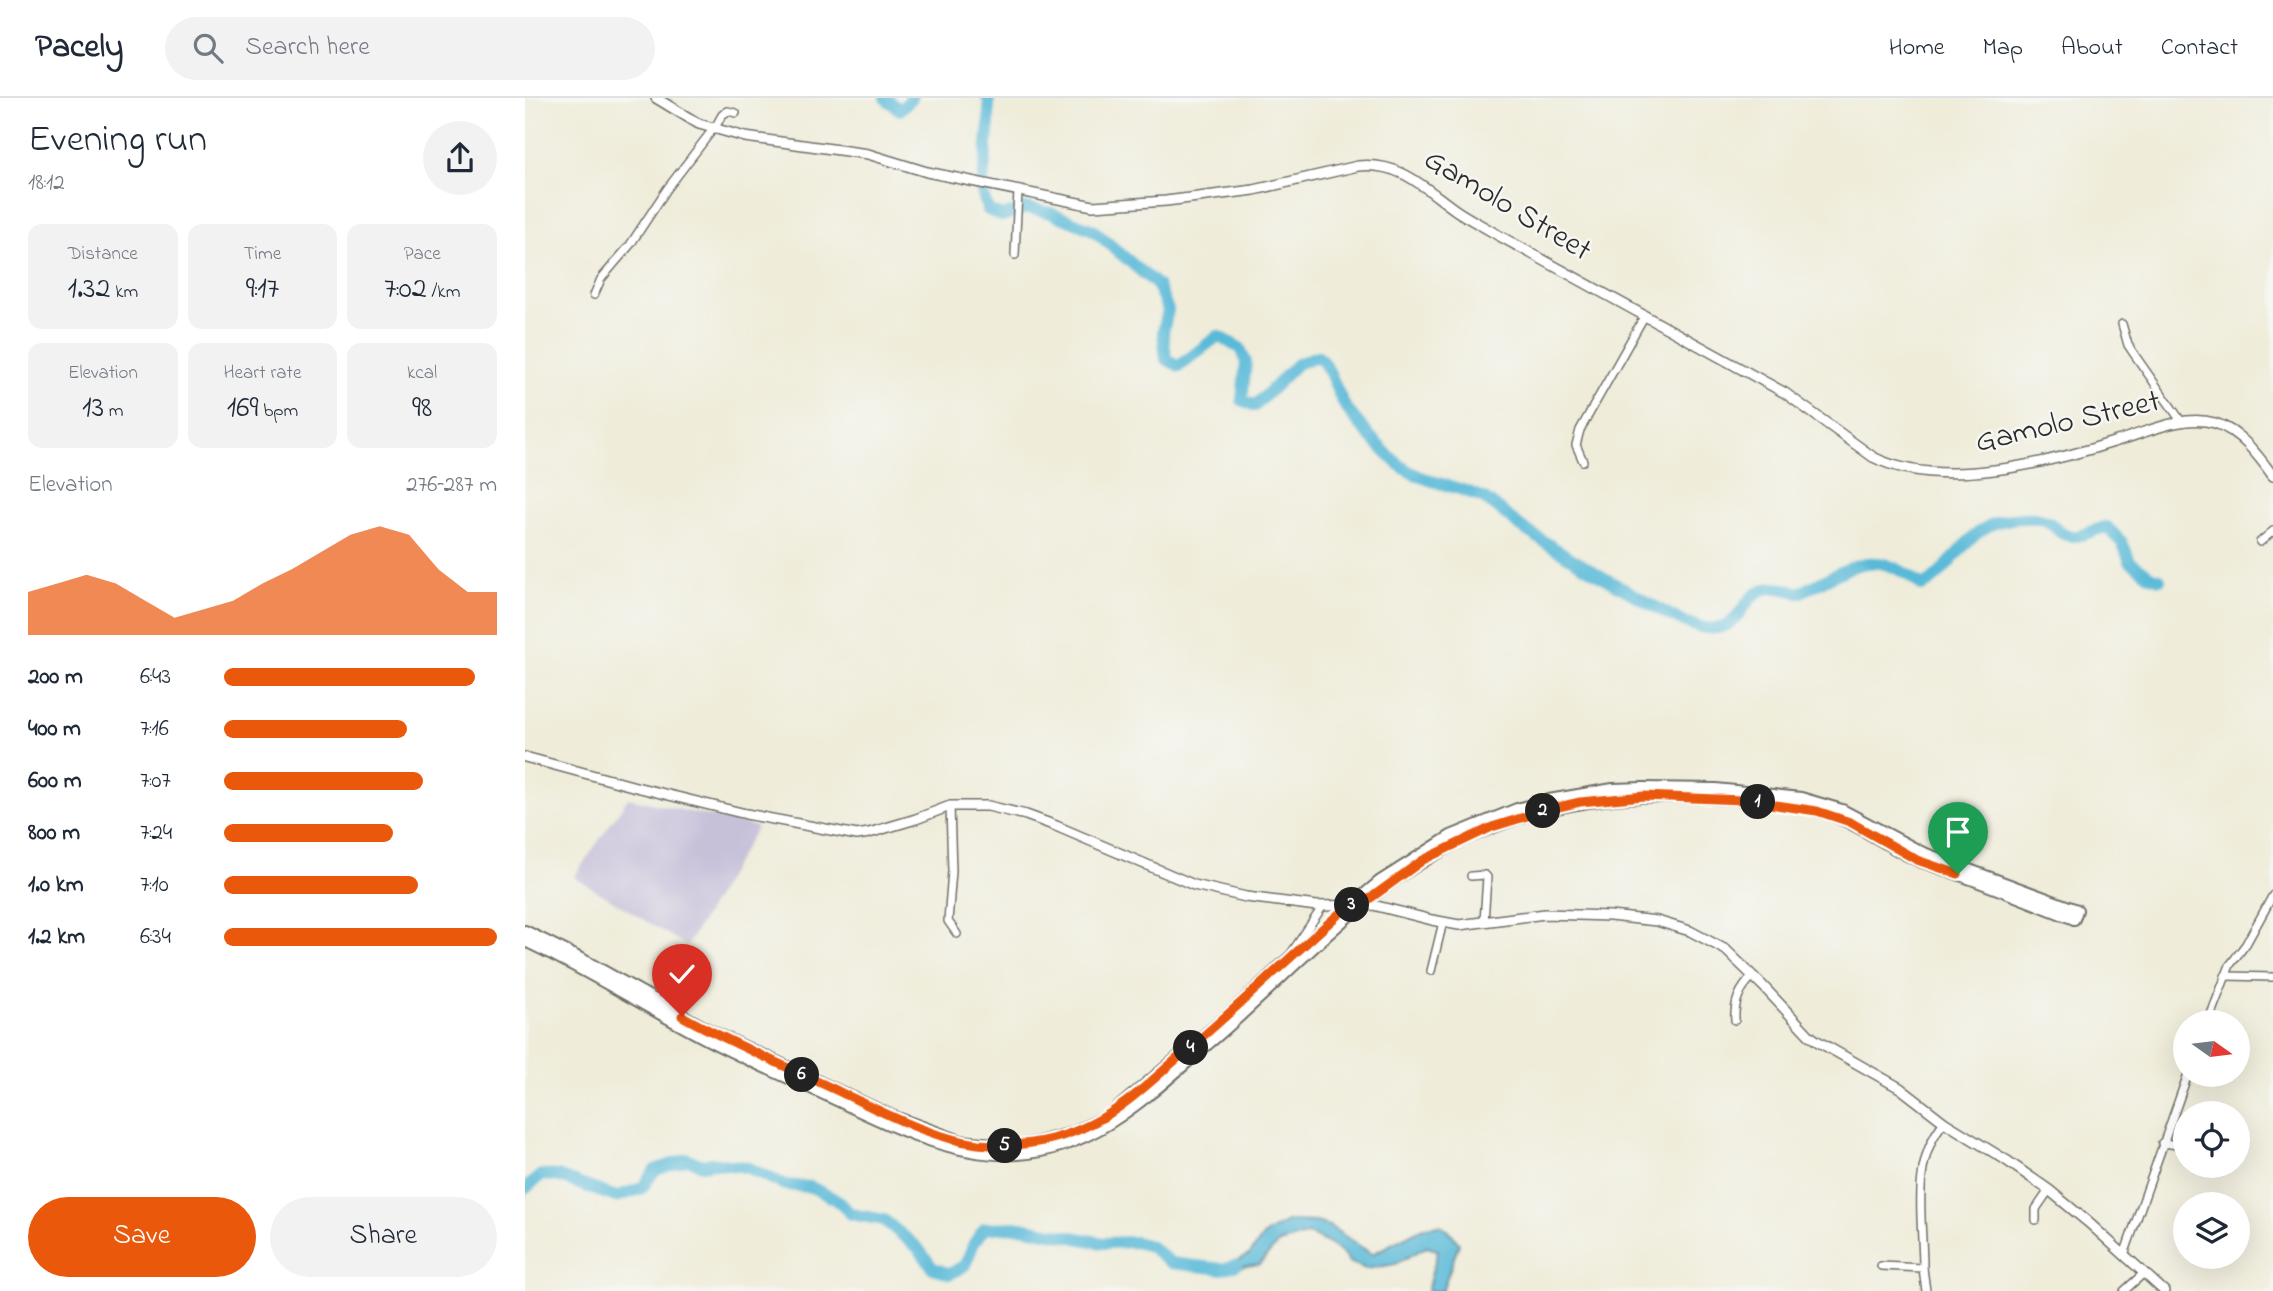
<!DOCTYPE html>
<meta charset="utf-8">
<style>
body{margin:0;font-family:"Indie Flower",sans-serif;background:#f2f2f3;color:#1f2937;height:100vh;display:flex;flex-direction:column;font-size:26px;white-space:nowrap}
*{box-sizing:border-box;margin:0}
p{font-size:23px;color:#747a83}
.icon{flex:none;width:38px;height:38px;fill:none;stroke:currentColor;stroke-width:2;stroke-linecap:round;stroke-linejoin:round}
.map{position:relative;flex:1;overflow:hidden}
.panel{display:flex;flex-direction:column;background:#fff;width:525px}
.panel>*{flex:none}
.needle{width:46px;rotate:104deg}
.fabs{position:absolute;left:1648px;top:912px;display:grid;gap:14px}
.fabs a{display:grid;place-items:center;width:77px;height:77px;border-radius:50%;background:#fff;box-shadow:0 7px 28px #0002;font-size:35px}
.pin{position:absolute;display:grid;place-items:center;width:60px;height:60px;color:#fff;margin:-72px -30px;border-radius:50% 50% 50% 0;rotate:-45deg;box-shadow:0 0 7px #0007}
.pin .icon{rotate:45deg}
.km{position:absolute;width:35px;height:35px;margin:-18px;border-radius:50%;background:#222;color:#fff;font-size:19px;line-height:35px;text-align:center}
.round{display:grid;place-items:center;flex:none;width:74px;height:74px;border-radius:37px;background:#f2f2f3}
.headline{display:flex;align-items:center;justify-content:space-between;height:119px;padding:0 28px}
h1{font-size:38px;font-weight:600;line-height:52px}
.metrics{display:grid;grid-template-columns:repeat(3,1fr);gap:10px;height:119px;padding:7px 28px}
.metrics div{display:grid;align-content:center;border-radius:14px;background:#f2f2f3;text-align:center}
.metrics b{font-size:30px;font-weight:600}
.metrics small{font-size:19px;font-weight:400}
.metrics p{font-size:19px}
.chart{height:196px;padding:14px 28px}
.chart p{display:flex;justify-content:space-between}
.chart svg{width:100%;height:126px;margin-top:7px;fill:#ea580c;opacity:.7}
.button{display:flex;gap:14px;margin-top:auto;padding:14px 28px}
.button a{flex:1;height:80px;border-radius:42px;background:#ea580c;color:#fff;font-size:28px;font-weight:600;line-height:80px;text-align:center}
.button a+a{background:#f2f2f3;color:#1f2937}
ul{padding:0 28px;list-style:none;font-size:23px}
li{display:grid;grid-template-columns:112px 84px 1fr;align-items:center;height:52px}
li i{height:18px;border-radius:9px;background:#ea580c}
header{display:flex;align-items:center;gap:42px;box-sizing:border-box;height:98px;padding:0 35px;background:#fff;border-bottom:2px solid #e0e1e3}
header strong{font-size:33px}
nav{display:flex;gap:38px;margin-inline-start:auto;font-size:24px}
.search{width:490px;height:63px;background:#f2f2f3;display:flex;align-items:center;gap:18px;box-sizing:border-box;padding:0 24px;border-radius:38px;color:#747a83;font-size:26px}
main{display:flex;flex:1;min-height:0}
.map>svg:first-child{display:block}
.industrial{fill:#c6c0d9}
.water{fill:#59b9d8;stroke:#427282;stroke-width:2}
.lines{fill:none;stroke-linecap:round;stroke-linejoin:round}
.river{stroke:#59b9d8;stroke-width:12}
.minor-casing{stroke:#706f68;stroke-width:10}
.tertiary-casing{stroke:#706f68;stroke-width:12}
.primary-casing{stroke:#706f68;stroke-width:14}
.minor{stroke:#fff;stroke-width:7}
.tertiary{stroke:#fff;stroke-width:9}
.primary{stroke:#fff;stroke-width:10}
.route-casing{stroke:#fff;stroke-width:14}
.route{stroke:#ea580c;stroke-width:9}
.labels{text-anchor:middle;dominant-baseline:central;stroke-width:5;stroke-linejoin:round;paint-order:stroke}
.street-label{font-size:32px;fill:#2b2b2b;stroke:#f6f6f2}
</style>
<header>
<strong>Pacely</strong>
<div class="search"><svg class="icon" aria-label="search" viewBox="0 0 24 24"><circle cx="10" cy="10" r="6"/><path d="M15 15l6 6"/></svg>Search here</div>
<nav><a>Home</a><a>Map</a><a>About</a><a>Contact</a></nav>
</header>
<main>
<section class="panel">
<div class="headline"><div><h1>Evening run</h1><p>18:12</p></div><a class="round"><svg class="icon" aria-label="share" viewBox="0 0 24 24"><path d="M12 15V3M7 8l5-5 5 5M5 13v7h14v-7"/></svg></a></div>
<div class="metrics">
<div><p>Distance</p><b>1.32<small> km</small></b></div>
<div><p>Time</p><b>9:17</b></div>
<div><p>Pace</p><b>7:02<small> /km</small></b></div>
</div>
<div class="metrics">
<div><p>Elevation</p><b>13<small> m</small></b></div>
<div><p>Heart rate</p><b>169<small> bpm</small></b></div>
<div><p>kcal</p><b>98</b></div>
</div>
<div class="chart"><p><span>Elevation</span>276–287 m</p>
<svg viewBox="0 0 160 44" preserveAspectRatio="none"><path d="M0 44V29L10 26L20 23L30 26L40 32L50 38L60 35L70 32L80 26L90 21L100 15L110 9L120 6L130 9L140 21L150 29L160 29V44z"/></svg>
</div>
<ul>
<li><b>200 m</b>6:43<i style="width:92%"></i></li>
<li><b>400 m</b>7:16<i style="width:67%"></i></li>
<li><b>600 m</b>7:07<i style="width:73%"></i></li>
<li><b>800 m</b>7:24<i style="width:62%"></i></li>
<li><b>1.0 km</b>7:10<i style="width:71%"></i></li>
<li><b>1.2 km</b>6:34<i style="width:100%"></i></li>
</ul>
<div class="button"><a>Save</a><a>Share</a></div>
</section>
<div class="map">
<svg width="1748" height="1193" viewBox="0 0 1748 1193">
<rect width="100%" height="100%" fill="#f6f6f2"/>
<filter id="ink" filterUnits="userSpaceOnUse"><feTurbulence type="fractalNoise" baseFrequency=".0143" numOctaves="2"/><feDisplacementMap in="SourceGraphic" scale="14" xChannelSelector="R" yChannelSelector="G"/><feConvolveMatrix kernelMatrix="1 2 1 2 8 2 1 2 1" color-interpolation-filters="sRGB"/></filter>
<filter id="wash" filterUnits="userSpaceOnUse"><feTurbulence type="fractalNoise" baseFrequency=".00686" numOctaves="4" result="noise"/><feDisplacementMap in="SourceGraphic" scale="28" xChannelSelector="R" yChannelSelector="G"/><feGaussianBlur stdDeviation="1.57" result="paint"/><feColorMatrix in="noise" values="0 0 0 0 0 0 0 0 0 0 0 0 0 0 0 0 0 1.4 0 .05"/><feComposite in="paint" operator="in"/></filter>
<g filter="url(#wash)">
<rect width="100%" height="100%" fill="#efecd9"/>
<polygon class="industrial" points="103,700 232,729 162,848 49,779"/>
<path class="water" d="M764,1123L791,1124L804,1128L847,1156L900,1129L915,1127L927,1136L934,1146L917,1193H902L913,1152L901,1149L870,1166L841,1171L824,1164C816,1151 798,1142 783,1136L752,1146L735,1166L697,1171L724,1157L739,1137Z"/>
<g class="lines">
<g class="river">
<polyline points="360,0 375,12 387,0"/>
<path d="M462,0L464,3V26L457,94L463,112L477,118L502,110L526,115L568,132L632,187L643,212L638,234L641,261L654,268L693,238L715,250L721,264L717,302L730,308L772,266L792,258C807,270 810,292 820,308C831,324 855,350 870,363C897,388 933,385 961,402C973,409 984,420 995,428C1035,455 1076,478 1118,502C1136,512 1159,527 1181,530C1229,536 1209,472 1274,495C1325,472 1346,444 1397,488C1420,480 1438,437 1470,425C1484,420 1510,417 1523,424C1530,428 1534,435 1541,437C1556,441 1568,431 1582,429L1597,444L1605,463L1625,478L1635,481"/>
<polyline points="0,1091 16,1077 32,1078 91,1099 117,1090 130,1072 163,1061 177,1067 188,1065 221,1069 260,1087 286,1089 312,1102 326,1116 359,1122 393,1150 408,1170 425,1176 440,1167 449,1145 460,1130 496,1129 578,1145 610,1144 625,1148 646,1165 697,1171 711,1167"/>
</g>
</g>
</g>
<g filter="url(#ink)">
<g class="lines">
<defs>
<g id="minor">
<polyline points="490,157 493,93"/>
<polyline points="69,197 76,181 105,147 142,91 192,26 197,17 203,13 211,15"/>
<polyline points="1597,226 1603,247 1609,256 1656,323"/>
<polyline points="1058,363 1051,347 1055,332 1120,217"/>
<polyline points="1735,444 1748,433"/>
<polyline points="425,708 427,773 423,823 432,836"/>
<polyline points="946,778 960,777 962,779 959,824"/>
<polyline points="767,854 798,808"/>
<polyline points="906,873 918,824"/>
<polyline points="1700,878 1748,879"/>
<path d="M1210,922C1209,903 1215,891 1228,878"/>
<polyline points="1683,924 1705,867 1721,846 1748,797"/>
<polyline points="1637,1045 1661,1048"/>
<polyline points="1511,1122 1511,1111 1524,1092"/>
<polyline points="1599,1157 1663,976"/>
<path d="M1356,1168L1398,1170C1398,1120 1385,1065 1419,1024"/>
<polyline points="1398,1170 1401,1193"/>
<polyline points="1599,1193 1619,1175"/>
</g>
<g id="tertiary">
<path d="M131,0L174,26L220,39L343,56L402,74L568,108L641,103L729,92L833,68C877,64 899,90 932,113C944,121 958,128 971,136L1260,295L1348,359C1415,393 1524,365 1592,343C1623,334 1657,316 1690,325C1715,333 1733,357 1748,378"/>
<polyline points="0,659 111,689 221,716 332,737 344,735 391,721 425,708 463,708 501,717 531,728 669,787 721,799 792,808 848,807 907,822 934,827 1020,816 1085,818 1132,823 1165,833 1201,852 1238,888 1284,937 1292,943 1375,990 1419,1024 1481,1062 1524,1092 1564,1125 1639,1193"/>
</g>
<path id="primary" d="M0,833L64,865L186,933L367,1018L436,1043L491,1048L510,1045L547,1035L583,1018L702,918L763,861L854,784L926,738L992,711L1024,702L1088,691L1118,690L1191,691L1276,700L1317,712L1396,754L1552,812L1549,821C1511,806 1474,791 1435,777C1422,772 1408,768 1394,763C1362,749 1335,726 1301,715C1257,701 1208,701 1163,699C1038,694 929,729 833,810C781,853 735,902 684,945C628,993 571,1052 492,1056C425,1060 361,1025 303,998C260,978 217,960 176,938C117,907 61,871 0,843"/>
</defs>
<use href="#minor" class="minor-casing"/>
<use href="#tertiary" class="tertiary-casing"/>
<use href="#primary" class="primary-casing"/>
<use href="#minor" class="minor"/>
<use href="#tertiary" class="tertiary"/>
<use href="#primary" class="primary"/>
</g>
</g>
<g class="lines" filter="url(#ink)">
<defs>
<path id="route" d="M157,918C208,946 262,969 315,994C358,1014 405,1040 453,1046C493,1050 531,1044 566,1026C599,1010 626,983 654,959C712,910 767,857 824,807H836L898,762L967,729L1025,711L1055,704L1119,698L1217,702L1292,713L1325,724L1392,762L1433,776"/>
</defs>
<use href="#route" class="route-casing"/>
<use href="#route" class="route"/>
</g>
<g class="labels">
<g class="street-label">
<text transform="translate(982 108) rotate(31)">Gamolo Street</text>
<text transform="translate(1543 325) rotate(-13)">Gamolo Street</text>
</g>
</g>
</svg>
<div class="fabs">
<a><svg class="needle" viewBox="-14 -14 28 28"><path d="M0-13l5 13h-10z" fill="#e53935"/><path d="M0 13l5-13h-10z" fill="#747a83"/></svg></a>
<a><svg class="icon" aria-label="locate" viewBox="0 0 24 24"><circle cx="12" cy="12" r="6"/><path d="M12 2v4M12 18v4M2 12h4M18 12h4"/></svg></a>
<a><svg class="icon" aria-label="layers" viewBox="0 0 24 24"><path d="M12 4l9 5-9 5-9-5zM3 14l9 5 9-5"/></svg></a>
</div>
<div class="pin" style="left:1433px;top:776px;background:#1e9e55"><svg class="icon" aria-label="arrive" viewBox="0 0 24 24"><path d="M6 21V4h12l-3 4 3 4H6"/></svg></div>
<div class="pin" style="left:157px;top:918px;background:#d93025"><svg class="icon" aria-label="check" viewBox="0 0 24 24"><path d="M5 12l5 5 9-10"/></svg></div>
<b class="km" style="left:1233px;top:704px">1</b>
<b class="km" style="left:1018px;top:713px">2</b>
<b class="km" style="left:827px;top:807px">3</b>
<b class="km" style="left:666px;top:950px">4</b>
<b class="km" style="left:480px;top:1048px">5</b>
<b class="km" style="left:277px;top:977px">6</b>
</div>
</main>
